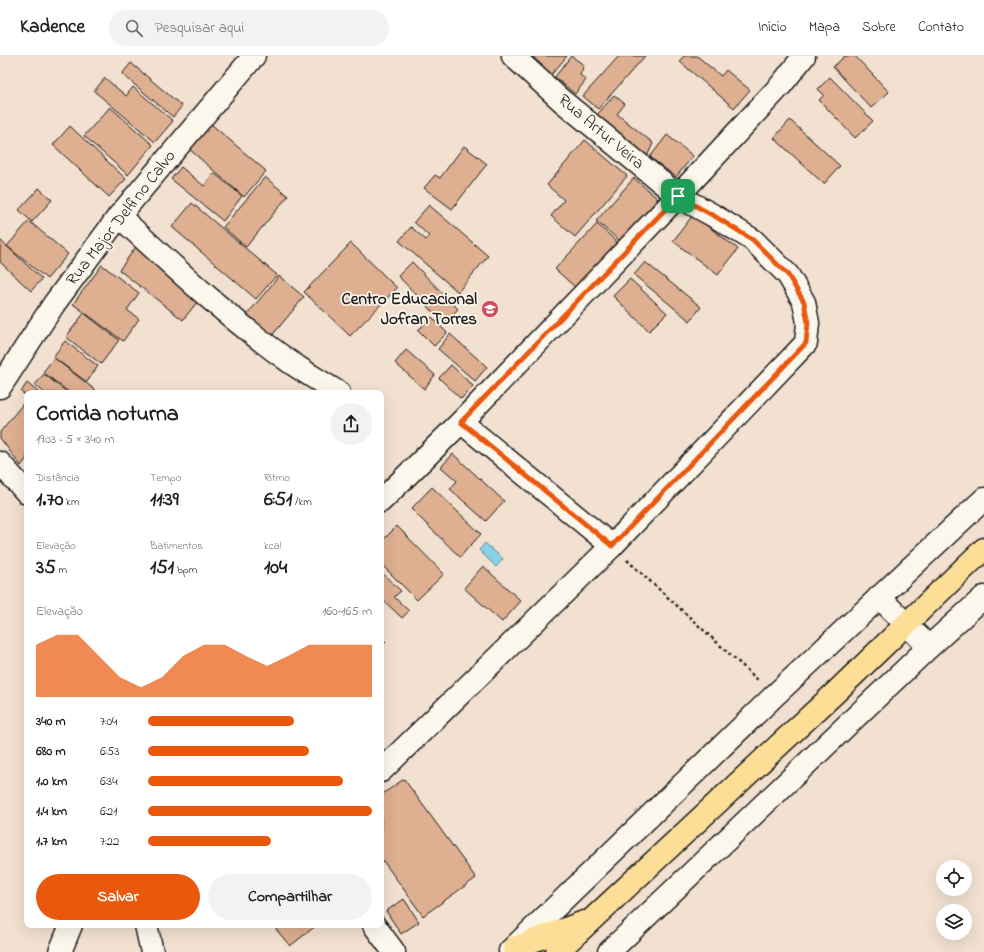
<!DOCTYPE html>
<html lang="pt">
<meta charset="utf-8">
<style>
body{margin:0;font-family:"Indie Flower",sans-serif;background:#f2f2f2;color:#202124;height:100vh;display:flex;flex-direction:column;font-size:15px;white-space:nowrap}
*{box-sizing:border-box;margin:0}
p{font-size:13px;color:#757577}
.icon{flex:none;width:22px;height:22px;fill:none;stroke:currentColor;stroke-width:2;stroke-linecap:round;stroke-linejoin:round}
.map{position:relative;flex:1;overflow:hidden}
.details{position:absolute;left:24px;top:334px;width:360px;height:538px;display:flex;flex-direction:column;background:#fff;border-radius:8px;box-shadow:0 4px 16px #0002}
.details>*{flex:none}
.tools{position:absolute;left:936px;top:804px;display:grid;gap:8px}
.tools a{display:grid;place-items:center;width:36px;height:36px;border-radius:50%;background:#fff;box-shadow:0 4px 16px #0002;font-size:20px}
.pin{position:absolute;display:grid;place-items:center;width:34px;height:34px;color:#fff;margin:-17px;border-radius:8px;box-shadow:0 2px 6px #0006}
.round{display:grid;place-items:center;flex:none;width:42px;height:42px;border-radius:21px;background:#f2f2f2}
.overview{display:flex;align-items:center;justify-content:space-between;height:68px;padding:0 12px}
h1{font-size:22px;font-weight:800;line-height:30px}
.figures{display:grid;grid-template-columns:repeat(3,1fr);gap:6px;height:68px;padding:4px 12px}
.figures div{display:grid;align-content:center}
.figures b{font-size:20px;font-weight:800}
.figures small{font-size:11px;font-weight:400}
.figures p{font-size:11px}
.chart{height:112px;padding:8px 12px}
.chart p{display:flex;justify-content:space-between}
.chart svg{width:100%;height:72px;margin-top:4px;fill:#ea580c;opacity:.7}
.action{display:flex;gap:8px;margin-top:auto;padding:8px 12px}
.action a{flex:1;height:46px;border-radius:24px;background:#ea580c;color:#fff;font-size:16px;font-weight:800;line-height:46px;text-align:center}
.action a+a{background:#f2f2f2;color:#202124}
ul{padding:0 12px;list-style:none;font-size:13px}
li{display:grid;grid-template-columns:64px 48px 1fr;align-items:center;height:30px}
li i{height:10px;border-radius:5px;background:#ea580c}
header{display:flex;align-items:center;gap:24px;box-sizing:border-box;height:56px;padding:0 20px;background:#fff;border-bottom:1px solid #e0e0e0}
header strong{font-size:19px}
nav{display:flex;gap:22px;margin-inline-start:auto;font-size:14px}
.search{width:280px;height:36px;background:#f2f2f2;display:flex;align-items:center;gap:10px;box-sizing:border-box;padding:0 14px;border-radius:22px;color:#757577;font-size:15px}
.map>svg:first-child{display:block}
.water{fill:#88d2e8;stroke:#5d8996}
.building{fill:#deaf90;stroke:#1c1c1c}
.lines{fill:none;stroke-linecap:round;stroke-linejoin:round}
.minor-casing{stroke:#1c1c1c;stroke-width:25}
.major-casing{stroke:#1c1c1c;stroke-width:25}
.path{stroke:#1c1c1c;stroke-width:2.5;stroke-dasharray:3 3;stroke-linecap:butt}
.minor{stroke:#fbf7ec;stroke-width:22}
.major{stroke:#fcde96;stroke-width:22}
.route-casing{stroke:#fff;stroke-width:8}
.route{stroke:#ea580c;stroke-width:5}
.labels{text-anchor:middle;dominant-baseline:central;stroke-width:3.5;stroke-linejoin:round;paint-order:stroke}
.street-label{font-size:17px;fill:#1c1c1c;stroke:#fbf7ec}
.poi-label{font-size:17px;font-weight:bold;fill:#1c1c1c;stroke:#fbf7ec;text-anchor:end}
</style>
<header>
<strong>Kadence</strong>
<div class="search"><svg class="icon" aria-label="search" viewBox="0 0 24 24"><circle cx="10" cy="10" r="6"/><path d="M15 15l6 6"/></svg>Pesquisar aqui</div>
<nav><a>Início</a><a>Mapa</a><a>Sobre</a><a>Contato</a></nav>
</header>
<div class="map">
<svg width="984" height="896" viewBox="0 0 984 896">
<rect width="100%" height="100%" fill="#f2e1d0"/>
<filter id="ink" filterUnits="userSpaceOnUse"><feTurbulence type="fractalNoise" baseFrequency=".025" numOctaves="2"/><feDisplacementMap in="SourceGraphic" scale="8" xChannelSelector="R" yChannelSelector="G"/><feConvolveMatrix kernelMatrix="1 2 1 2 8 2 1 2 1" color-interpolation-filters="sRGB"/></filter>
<g filter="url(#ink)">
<polygon class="water" points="485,487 503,503 496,511 479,494"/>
<g class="building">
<polygon points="532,0 567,0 552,18"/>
<polygon points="571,0 584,9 580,19 586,24 575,38 555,21"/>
<polygon points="619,0 645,0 598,53 583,40"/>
<polygon points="684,0 697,0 721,20 726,14 750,34 734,52 679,5"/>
<polygon points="845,0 855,0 889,36 871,52 833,11"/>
<polygon points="131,7 182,50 173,61 122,18"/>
<polygon points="830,21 873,65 855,82 819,44 824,39 818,33"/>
<polygon points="105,22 126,40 133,31 173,65 155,86 94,35"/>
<polygon points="614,39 625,48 617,58 653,87 647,101 597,59"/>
<polygon points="110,51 153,89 128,119 84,80"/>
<polygon points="790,64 840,110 824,128 774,82"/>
<polygon points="211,68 266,115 244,141 189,93"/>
<polygon points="70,70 126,123 109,141 53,89"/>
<polygon points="667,79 693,100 676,121 650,101"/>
<polygon points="585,84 627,120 575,181 551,160 564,144 547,129"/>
<polygon points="464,90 487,108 452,153 424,132 435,119 440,122"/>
<polygon points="181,111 204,130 214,117 242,140 223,165 171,123"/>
<polygon points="265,121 288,140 246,191 223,171"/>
<polygon points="634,122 658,143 621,186 596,165"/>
<polygon points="39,132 52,144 32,166 19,154"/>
<polygon points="192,147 277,219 256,243 172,171"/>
<polygon points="429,149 488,200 458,236 399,185 411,171 426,184 429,180 414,166"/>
<polygon points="693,159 738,193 718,219 673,185"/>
<polygon points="29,165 68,198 47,223 7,190"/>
<polygon points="597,168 618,187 577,233 555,213"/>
<polygon points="0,184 42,223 31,235 0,206"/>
<polygon points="351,187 397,232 350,280 304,236"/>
<polygon points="136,191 201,241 183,264 119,214"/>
<polygon points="412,206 458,253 444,267 398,220"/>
<polygon points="645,206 701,251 690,265 634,219"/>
<polygon points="102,209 139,237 127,254 139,263 123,285 73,248"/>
<polygon points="279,220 304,241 270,282 245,261"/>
<polygon points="630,223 667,257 649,275 613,240"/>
<polygon points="84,257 119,284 101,308 66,281"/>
<polygon points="432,261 447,277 434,290 418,274"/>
<polygon points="450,278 487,311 475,325 438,293"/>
<polygon points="65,285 98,310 87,326 53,301"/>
<polygon points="406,294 435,319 424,333 395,307"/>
<polygon points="54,302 99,337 70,337 43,316"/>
<polygon points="451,309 473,330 461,343 439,322"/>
<polygon points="44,318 68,337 45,337 35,329"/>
<polygon points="27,327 39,337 27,337 27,340 21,336"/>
<polygon points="26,344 27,345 27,402 21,410 0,382 0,376"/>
<polygon points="453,398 504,445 486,465 450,433 457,425 441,411"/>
<polygon points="432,431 481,478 460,501 411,453"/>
<polygon points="397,470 444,518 417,544 381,508 381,486"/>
<polygon points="483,510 521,545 502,566 464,532"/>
<polygon points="381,516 401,535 394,541 409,555 402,562 381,542"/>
<polygon points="381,581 386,586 381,591"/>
<polygon points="404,723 476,822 423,860 381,802 381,739"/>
<polygon points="404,843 419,866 401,878 386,855"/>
<polygon points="278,869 317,869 290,890 275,872"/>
</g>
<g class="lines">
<defs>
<g id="minor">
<path d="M119,160C174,211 229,263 290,306C306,317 323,327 339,337"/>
<polyline points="0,331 54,248 119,160 254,0"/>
<polyline points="461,366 612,490"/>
<polyline points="0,407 27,437"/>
<polyline points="381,445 461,366 678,140 781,29 804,0"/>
<polyline points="879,541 929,591"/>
<polyline points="381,715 612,490 806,287 808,267 804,246 788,219 753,184 716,161 678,140 561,44 513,0"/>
<polyline points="146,869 152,896"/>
<polyline points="374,869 394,896"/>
<polyline points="510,895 774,640 984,443"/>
<polyline points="60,896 71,869"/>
<polyline points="609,896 929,591 984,541"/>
</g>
<g id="major">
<polyline points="514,892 584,866"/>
<polyline points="557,896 837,635 984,493"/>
</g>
</defs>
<use href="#minor" class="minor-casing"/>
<use href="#major" class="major-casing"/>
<polyline class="path" points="627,504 759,625"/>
<use href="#minor" class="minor"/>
<use href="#major" class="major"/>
</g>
</g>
<g class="lines" filter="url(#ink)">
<defs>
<polygon id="route" points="678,140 716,161 753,184 788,219 804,246 808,267 806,287 612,490 461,366"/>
</defs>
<use href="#route" class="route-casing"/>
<use href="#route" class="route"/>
</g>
<defs>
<symbol id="school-disc" viewBox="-11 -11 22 22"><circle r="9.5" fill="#d1495b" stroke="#fbf7ec"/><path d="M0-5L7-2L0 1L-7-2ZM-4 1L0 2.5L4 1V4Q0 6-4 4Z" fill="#fff"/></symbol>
</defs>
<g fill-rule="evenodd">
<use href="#school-disc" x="480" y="243" width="20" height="20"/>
</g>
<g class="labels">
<g class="street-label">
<text transform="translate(601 76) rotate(40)">Rua Artur Veira</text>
<text transform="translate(121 162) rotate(-52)">Rua Major Delfino Calvo</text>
</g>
<g class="poi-label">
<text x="477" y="243">Centro Educacional<tspan x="477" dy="20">Jofran Torres</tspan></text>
</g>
</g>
</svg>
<div class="tools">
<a><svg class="icon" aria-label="locate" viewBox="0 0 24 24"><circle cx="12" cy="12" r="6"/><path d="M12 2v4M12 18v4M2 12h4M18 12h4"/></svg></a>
<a><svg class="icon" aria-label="layers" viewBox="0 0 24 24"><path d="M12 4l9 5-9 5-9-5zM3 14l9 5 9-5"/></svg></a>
</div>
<div class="pin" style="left:678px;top:140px;background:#1e9e55"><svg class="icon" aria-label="arrive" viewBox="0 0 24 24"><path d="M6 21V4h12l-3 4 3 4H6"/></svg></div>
<section class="details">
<div class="overview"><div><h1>Corrida noturna</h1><p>19:03 · 5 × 340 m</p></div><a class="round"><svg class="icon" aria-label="share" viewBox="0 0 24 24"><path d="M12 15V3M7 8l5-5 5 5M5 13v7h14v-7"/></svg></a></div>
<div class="figures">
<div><p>Distância</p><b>1.70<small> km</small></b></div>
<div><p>Tempo</p><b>11:39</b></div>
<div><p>Ritmo</p><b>6:51<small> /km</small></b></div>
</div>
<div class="figures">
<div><p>Elevação</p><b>35<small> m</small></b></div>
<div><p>Batimentos</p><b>151<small> bpm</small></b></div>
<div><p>kcal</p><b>104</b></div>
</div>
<div class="chart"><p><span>Elevação</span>160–165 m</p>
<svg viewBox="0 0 160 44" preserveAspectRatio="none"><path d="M0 44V12L10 6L20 6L30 19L40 32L50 38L60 32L70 19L80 12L90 12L100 19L110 25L120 19L130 12L140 12L150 12L160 12V44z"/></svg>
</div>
<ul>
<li><b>340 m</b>7:04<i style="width:65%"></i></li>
<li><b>680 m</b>6:53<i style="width:72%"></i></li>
<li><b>1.0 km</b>6:34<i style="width:87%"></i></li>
<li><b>1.4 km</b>6:21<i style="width:100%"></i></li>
<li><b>1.7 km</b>7:22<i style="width:55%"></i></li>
</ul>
<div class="action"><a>Salvar</a><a>Compartilhar</a></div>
</section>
</div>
